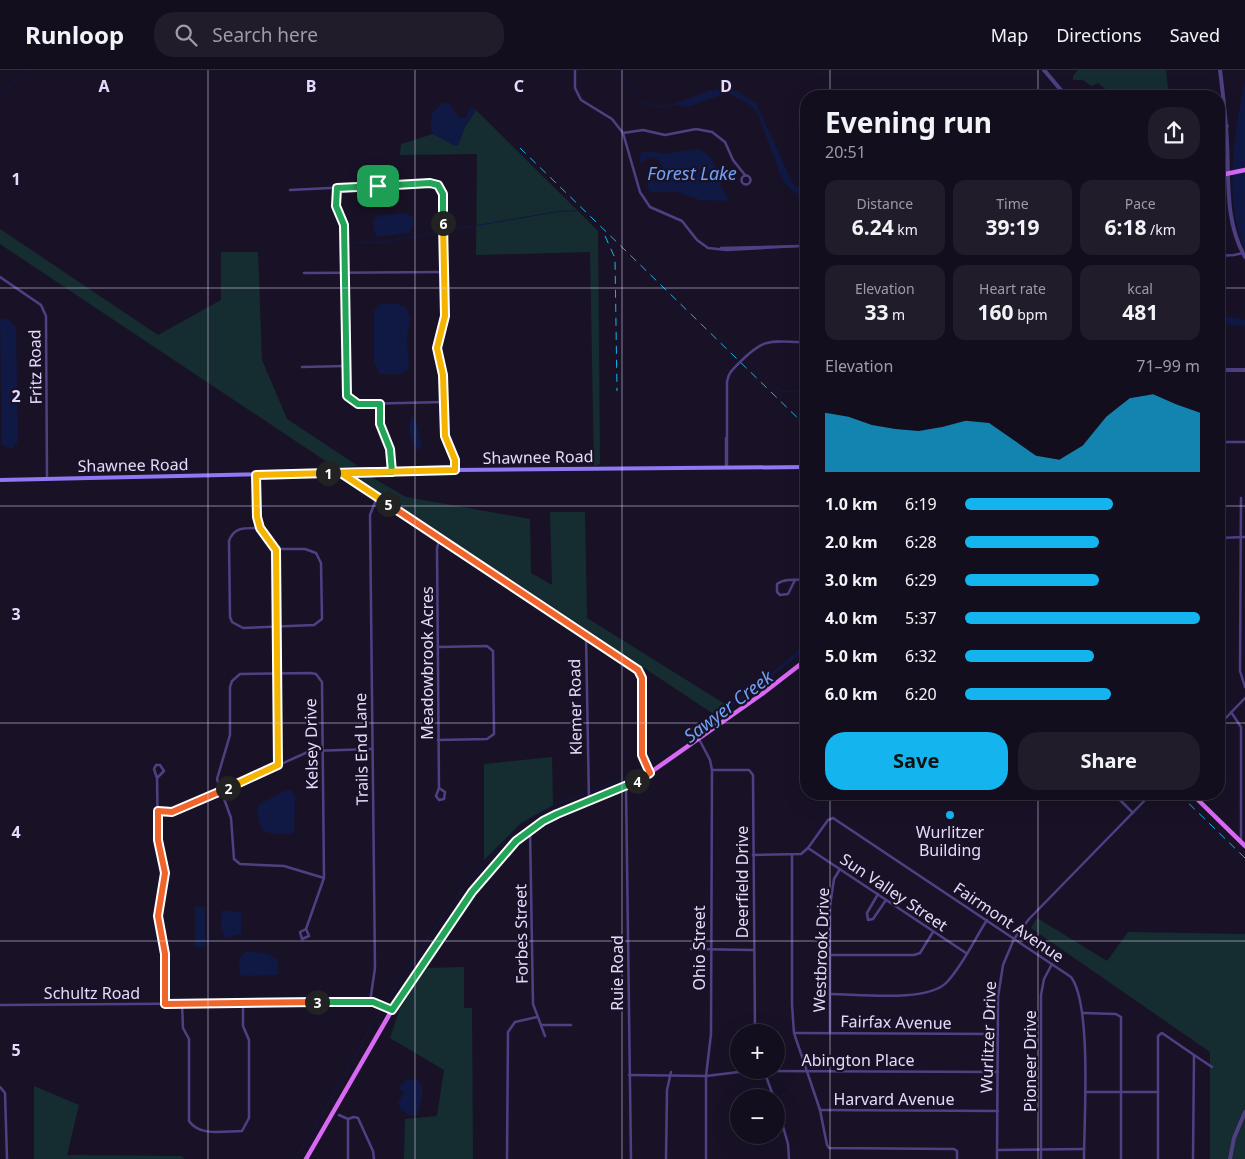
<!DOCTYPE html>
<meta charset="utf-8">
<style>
body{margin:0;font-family:"Noto Sans",sans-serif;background:#201c2a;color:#f1f3f6;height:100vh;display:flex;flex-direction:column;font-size:19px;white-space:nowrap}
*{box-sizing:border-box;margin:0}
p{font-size:16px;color:#9d9ca4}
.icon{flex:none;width:28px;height:28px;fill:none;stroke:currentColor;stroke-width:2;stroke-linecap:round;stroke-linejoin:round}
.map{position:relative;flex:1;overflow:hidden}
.sheet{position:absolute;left:800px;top:20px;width:425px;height:710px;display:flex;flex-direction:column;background:#130e1d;border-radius:20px;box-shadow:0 5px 20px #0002,0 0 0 1px #322e3b}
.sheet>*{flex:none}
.tools{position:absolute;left:730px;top:954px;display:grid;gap:10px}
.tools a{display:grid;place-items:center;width:55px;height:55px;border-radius:50%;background:#130e1d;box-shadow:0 5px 20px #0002,0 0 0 1px #322e3b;font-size:25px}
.pin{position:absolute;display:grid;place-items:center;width:42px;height:42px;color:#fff;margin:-21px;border-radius:10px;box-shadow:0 2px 8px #0006}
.km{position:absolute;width:25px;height:25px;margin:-12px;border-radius:50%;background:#222;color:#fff;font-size:14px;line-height:25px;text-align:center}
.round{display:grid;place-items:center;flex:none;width:52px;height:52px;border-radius:20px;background:#201c2a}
.headline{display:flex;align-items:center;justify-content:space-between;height:85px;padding:0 25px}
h1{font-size:28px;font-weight:700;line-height:38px}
.stats{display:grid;grid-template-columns:repeat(3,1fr);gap:8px;height:85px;padding:5px 25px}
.stats div{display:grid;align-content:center;border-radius:12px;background:#201c2a;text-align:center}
.stats b{font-size:21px;font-weight:700}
.stats small{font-size:14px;font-weight:400}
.stats p{font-size:14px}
.chart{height:140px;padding:10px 25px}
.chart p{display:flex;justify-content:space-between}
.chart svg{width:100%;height:90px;margin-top:5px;fill:#14b5ee;opacity:.7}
.action{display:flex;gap:10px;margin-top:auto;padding:10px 25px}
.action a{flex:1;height:58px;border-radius:20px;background:#14b5ee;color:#111;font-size:20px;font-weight:700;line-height:58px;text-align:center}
.action a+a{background:#201c2a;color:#f1f3f6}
ul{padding:0 25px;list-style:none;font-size:16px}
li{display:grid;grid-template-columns:80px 60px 1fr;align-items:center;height:38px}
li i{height:12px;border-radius:6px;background:#14b5ee}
header{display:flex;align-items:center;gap:30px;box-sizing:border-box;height:70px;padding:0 25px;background:#130e1d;border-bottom:1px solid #322e3b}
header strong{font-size:24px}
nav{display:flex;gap:28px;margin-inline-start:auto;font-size:18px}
.search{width:350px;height:45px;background:#201c2a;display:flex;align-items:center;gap:12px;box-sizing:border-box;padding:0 18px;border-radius:20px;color:#9d9ca4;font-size:19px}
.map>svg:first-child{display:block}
.green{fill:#152d31}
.water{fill:#0f1943}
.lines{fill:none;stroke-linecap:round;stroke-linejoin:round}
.stream{stroke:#0f1943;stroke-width:1}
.minor{stroke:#4e4083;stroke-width:2.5}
.tertiary{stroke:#4e4083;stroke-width:4}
.secondary{stroke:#9078f5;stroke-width:4}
.primary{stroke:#d769f4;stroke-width:4.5}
.rail{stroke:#14b5ee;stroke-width:1;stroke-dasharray:8 6;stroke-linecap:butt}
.primary-bridge{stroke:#d769f4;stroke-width:4.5}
.split-1-casing{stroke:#fff;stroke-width:10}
.split-2-casing{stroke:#fff;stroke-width:10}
.split-3-casing{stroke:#fff;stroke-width:10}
.split-4-casing{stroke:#fff;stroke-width:10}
.split-5-casing{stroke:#fff;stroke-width:10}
.split-6-casing{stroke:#fff;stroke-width:10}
.split-7-casing{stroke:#fff;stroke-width:10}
.split-1{stroke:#22a559;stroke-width:6}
.split-2{stroke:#f5b400;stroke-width:6}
.split-3{stroke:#f0652b;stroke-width:6}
.split-4{stroke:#22a559;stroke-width:6}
.split-5{stroke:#f0652b;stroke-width:6}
.split-6{stroke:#f5b400;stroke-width:6}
.split-7{stroke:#22a559;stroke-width:6}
.grid{fill:none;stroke:#e4dafc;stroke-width:1;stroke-opacity:0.55}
.poi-dot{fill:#14b5ee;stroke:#191227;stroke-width:2}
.labels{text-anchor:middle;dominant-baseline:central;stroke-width:4.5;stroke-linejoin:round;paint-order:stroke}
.street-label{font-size:16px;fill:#e4dafc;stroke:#191227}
.poi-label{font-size:16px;fill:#e4dafc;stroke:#191227}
.water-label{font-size:18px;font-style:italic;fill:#70a2f5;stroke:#191227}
.grid-label{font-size:16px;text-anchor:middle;font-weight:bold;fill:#e4dafc;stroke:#191227;stroke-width:4.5;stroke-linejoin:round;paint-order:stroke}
</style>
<header>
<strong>Runloop</strong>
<div class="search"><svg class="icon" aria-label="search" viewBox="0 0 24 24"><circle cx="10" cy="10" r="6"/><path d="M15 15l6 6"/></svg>Search here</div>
<nav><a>Map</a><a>Directions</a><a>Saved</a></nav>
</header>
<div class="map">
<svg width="1245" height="1089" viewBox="0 0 1245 1089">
<rect width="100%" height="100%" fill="#191227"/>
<g class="green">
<polygon points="1078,0 1166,0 1169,26 1114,26 1098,13 1091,16 1083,10 1073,10 1073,6"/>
<polygon points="476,40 598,161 600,394 594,396 590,182 476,185 477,84 400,85 401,74 433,64 458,75 465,57"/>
<polygon points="0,159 158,265 221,230 221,182 258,182 262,290 287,349 358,396 336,398 0,174"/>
<polygon points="355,406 371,407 406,427 530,449 531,503 552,515 550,442 585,442 587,548 728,636 715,645"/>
<polygon points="552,687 553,735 521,753 484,790 484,694"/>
<polygon points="1037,848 1107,891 1128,862 1245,864 1245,1089 1210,1089 1210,982 1031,858"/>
<polygon points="464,897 464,938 472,938 473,1089 404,1089 405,1049 437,1046 444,1000 390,968 400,938 426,898"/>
<polygon points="34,1016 79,1035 67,1085 181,1086 185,1089 34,1089"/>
</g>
<g class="water">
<path d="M1245,11V180C1223,130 1234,63 1245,11Z"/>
<polygon points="725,18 737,21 756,33 793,114 806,121 806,129 793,121 783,111 757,42 746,32 726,23 687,37 674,34 708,21"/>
<path d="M443,33H449L459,48H465L472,36L476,40L465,57L458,75L455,76L433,64C428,49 431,42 443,33Z"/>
<path d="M696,79C716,84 716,100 721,116C724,122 728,124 727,131L700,130L677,122H651L648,119L646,103L651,97L654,98L655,102L650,108L655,112L663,105L664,99L657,89L651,87L640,93V86L642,82L649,81L665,84Z"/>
<polygon points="404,143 413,147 414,154 409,163 376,167 373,153 376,146"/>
<polygon points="394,233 406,237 410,248 407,267 409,297 405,302 400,304 380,304 374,292 374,241 381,234"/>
<polygon points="1219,245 1245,250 1245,256 1219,254"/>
<polygon points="0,248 10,250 12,255 16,257 18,371 12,379 2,375"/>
<path d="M412,347H415L422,377L417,380C411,373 406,355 412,347Z"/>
<polygon points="806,574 806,579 743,629 706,654 704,652 755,617"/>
<path d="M291,720L295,726L294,762C289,765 284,764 278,764C259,764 258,753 258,735L284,721Z"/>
<rect x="195" y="837" width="10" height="40"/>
<polygon points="222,840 241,842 241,864 225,868 221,858"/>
<polygon points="246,881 268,884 278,890 277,905 243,906 240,904 239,889"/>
<polygon points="408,1009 417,1010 422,1015 422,1027 417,1045 411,1046 401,1040 398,1033 404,1022 400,1019 401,1014"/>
</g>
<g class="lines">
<g class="stream">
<polyline points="617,0 641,32 657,37 676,34"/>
<polyline points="0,23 29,0"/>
<polyline points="451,160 561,141 576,141"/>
<polyline points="353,173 386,172 437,162"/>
<polyline points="400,234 401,231"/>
<polyline points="750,292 780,321 806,322"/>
<polyline points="648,694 706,654"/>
<polyline points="591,721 616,712 644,697"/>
<polyline points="518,756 556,734 585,723"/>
<polyline points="466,814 516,759"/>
<polyline points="431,863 463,818"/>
<polyline points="406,901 429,867"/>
<polyline points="386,932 403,905"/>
<polyline points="373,952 382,939"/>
<polyline points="362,973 372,955"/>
<polyline points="310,1065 361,976"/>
<polyline points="298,1084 308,1068"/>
<polyline points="295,1089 297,1086"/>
</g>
<g class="minor">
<polyline points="575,0 575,18 581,30 612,49 623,63 640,122 650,137 682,151 697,170 708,178 727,180 797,176"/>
<polyline points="623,63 643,60 665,65 696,59 712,62 725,72 733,90 745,105"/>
<circle cx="746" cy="110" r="4.5"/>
<polyline points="337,118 337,136 344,155 347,326 351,331 358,334 444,332"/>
<polyline points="290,120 430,113 438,115 442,120 445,246 437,278 443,305 445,366 455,390 455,400"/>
<polyline points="721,178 806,176"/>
<polyline points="1219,186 1234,185 1243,183"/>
<polyline points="304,203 444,202"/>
<polyline points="0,207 41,235 46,246 47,409"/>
<polyline points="302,297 346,296"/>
<polyline points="381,334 380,355 390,379 392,402"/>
<polyline points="1219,372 1245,372"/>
<polyline points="726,395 726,368"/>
<path d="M727,397V312C728,303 733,299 739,293C766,266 770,272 806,272"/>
<polyline points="342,404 586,566 589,732"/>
<polyline points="256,405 257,447 260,458 276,479 278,695"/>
<polyline points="1241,428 1240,601 1245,617"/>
<path d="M260,458C247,458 234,456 229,471L230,547L232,552L243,558L314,555L322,549L321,493L316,483L305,479H276"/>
<polyline points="1219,468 1245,467"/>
<polyline points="439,469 437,479 439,718 436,726 439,730 444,729 445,722 439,718"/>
<path d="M795,510L788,524L780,525L777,522V514C785,508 797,510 806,510"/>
<polyline points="586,566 638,600 642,607 642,685 650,703"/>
<polyline points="438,577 487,576 493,581 494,664 487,669 438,670"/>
<polyline points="1231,642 1241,657 1241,771"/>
<polyline points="1219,655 1245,628"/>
<polyline points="699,669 710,690 712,700 711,964 706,1006 706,1089"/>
<polyline points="712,700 749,700 753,705 755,962"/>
<polyline points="157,708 154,699 156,695 160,695 164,701 157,708 158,771 165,803 158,846 165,884 165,934"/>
<polyline points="626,718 631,1089"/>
<polyline points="1114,724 1133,743"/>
<polyline points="158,741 179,740 310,681 372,679"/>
<polyline points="530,760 533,934 545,966"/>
<polyline points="808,778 966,883"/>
<path d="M753,785L801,784L808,778L828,750L833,748L1071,907C1092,935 1084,1049 1084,1089"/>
<polyline points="792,785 792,935 794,963 820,1040 827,1075 829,1078 954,1079 957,1081 957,1089"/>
<polyline points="878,824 867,843 868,850 873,849 886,830"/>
<polyline points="306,859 309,866 302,869 300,862 306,859 324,808 322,612 316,604 310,603 240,604 232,611 230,617 230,665 217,709 231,748 234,789 240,794 284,796 324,808"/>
<polyline points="691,879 753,880"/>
<polyline points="830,885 914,885 920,883 933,862"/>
<path d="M830,924C858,924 928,933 947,912C963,895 974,870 987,850"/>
<polyline points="370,932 375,898 370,445 377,427"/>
<path d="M182,934L183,958L189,969V1051C200,1067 224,1061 242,1061L249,1048V970L243,956V934"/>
<polyline points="0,935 370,932 392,940"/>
<polyline points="1083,943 1116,944 1121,947 1121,1089"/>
<polyline points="542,955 571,955"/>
<polyline points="795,963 998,964"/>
<polyline points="830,963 830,836 834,809 840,799"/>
<polyline points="1194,985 1212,997"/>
<polyline points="764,1001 774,1028"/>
<polyline points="629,1005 706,1006 747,1001 998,1002"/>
<polyline points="0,1017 5,1023 7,1089"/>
<polyline points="1085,1022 1158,1022"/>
<polyline points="776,1032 788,1074 789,1089"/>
<polyline points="820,1040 998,1041"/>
<polyline points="339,1045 348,1049 354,1047 358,1048 373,1081 374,1089"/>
<polyline points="998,1080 1084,1079"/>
<polyline points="348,1089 348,1049"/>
<polyline points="507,1089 508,962 515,952 537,947"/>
<polyline points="666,1089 667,1020 671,1002"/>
<polyline points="997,1089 998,927 1003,895 1014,869 1029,849 1151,724"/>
<polyline points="1041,1089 1041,925 1044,909 1052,894"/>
<polyline points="1158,1089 1158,966 1162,963 1194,985 1193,1089"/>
</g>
<g class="tertiary">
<polyline points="1044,0 1066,26"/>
<path d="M1220,0C1223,24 1226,49 1227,73C1229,112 1225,152 1245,187"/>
<polyline points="1219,57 1227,56"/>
<polyline points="1219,300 1245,300"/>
<polyline points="1230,1089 1234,1068 1245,1042"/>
</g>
<polyline class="secondary" points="0,410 455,400 806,397"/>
<g class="primary">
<polyline points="1192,724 1245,776"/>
<polyline points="306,1089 392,940 438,870 481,811 517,771 543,751 626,717 644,707 762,624 806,590"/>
</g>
<g class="rail">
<polyline points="520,78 806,356"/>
<polyline points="605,166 615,188 617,321"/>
<polyline points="1179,724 1245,788"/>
</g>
<polyline class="primary-bridge" points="1221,105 1245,100"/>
</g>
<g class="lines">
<defs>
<polyline id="split-1" points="328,403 392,402 390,379 380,354 380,334 358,334 347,326 344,155 336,136 337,118 378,116"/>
<polyline id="split-2" points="228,718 278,695 276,480 260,458 257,447 256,405 328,403"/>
<polyline id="split-3" points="228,718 172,742 158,741 158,770 165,803 158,846 165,884 165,934 317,932"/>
<polyline id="split-4" points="317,932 373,932 392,940 472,822 516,771 543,751 557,744 637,711"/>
<polyline id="split-5" points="388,434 638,600 642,608 642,685 650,703 637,711"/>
<polyline id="split-6" points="388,434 341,403 455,400 455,390 445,366 443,305 437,278 445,246 443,153"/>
<polyline id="split-7" points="378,116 430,113 438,115 443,124 443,153"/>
</defs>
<use href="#split-1" class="split-1-casing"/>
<use href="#split-2" class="split-2-casing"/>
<use href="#split-3" class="split-3-casing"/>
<use href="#split-4" class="split-4-casing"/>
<use href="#split-5" class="split-5-casing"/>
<use href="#split-6" class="split-6-casing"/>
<use href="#split-7" class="split-7-casing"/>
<use href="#split-1" class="split-1"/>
<use href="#split-2" class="split-2"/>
<use href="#split-3" class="split-3"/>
<use href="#split-4" class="split-4"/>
<use href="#split-5" class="split-5"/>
<use href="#split-6" class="split-6"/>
<use href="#split-7" class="split-7"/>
</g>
<path class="grid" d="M208,0V1089M415,0V1089M622,0V1089M830,0V26M1038,0V26M0,218H806M1219,218H1245M0,436H806M1219,436H1245M0,653H806M1219,653H1245M830,724V1089M1038,724V1089M0,871H1245"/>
<circle class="poi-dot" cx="950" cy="745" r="5"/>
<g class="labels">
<g class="street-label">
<text transform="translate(35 297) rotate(-91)">Fritz Road</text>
<text transform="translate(538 387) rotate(-1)">Shawnee Road</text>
<text transform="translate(133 395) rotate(-1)">Shawnee Road</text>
<text transform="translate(427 593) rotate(-90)">Meadowbrook Acres</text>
<text transform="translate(575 637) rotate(-91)">Klemer Road</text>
<text transform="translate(311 674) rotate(-91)">Kelsey Drive</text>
<text transform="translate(361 679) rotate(-91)">Trails End Lane</text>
<text transform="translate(742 812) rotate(-90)">Deerfield Drive</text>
<text transform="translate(894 822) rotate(34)">Sun Valley Street</text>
<text transform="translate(1009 852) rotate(34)">Fairmont Avenue</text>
<text transform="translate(521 864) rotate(-91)">Forbes Street</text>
<text transform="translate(699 878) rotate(-90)">Ohio Street</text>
<text transform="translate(821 880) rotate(-88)">Westbrook Drive</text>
<text transform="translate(617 903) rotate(-90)">Ruie Road</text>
<text x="92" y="923">Schultz Road</text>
<text transform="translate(896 952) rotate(1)">Fairfax Avenue</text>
<text transform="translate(988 967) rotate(-88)">Wurlitzer Drive</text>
<text x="858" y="990">Abington Place</text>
<text transform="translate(1030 991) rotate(-90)">Pioneer Drive</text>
<text x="894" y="1029">Harvard Avenue</text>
</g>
<g class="poi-label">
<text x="950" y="762">Wurlitzer<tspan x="950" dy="18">Building</tspan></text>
</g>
<g class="water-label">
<text x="692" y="103">Forest Lake</text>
<text transform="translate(728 636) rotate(-37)">Sawyer Creek</text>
</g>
</g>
<g class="grid-label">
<text x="104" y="22">A</text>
<text x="311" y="22">B</text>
<text x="519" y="22">C</text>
<text x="726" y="22">D</text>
<text x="16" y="115">1</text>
<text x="16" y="332">2</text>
<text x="16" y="550">3</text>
<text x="16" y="768">4</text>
<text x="16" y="986">5</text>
</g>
</svg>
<div class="tools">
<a>+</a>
<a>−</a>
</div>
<div class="pin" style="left:378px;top:116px;background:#1e9e55"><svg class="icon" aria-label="arrive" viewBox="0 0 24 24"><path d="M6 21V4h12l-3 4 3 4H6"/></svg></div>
<b class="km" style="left:328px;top:403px">1</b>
<b class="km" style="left:228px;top:718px">2</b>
<b class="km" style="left:317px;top:932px">3</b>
<b class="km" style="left:637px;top:711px">4</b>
<b class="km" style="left:388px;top:434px">5</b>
<b class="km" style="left:443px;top:153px">6</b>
<section class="sheet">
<div class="headline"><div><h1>Evening run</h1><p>20:51</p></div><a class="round"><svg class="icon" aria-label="share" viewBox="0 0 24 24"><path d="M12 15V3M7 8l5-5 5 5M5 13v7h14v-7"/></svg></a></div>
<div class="stats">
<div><p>Distance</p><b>6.24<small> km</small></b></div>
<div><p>Time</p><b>39:19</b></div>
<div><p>Pace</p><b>6:18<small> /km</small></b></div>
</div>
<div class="stats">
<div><p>Elevation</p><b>33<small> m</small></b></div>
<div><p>Heart rate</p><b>160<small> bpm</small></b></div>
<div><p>kcal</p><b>481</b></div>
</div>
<div class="chart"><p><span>Elevation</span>71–99 m</p>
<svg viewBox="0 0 160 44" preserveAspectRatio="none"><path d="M0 44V15L10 17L20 21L30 23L40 24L50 22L60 19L70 20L80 28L90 36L100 38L110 31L120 17L130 8L140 6L150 11L160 15V44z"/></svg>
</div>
<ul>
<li><b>1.0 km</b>6:19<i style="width:63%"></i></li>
<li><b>2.0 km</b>6:28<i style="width:57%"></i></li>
<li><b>3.0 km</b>6:29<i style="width:57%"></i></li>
<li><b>4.0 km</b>5:37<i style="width:100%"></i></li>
<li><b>5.0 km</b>6:32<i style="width:55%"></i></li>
<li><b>6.0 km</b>6:20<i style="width:62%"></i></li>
</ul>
<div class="action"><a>Save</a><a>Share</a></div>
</section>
</div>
